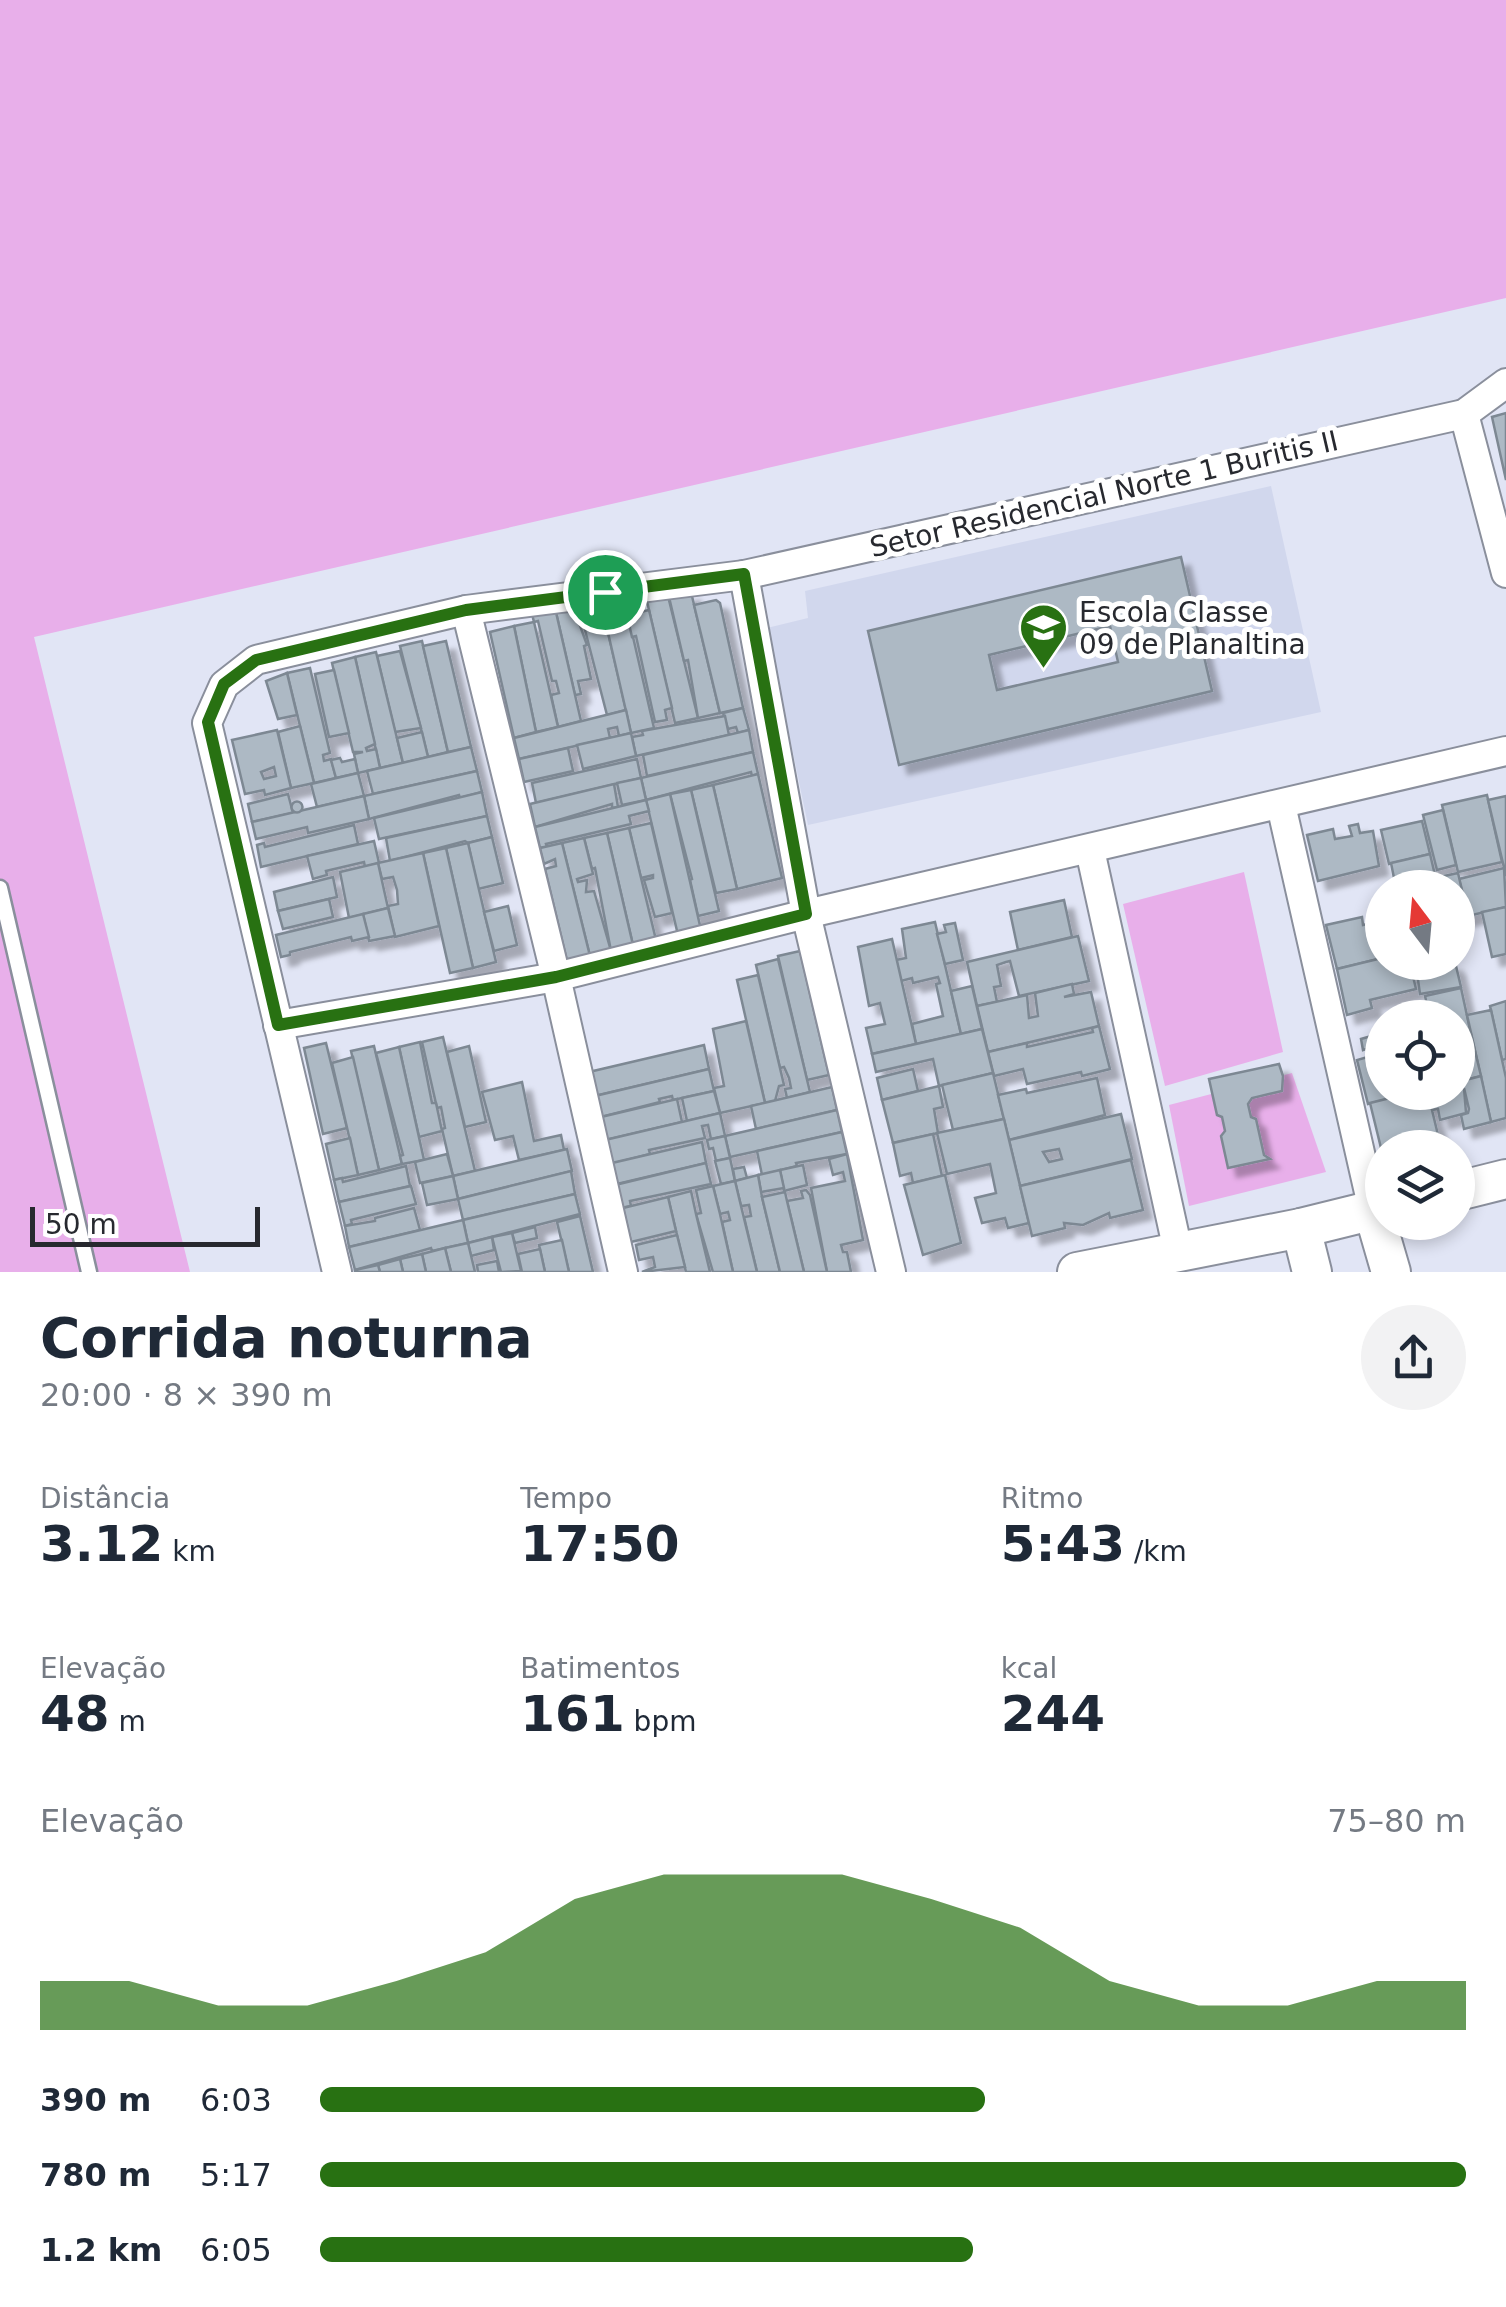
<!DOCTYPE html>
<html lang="pt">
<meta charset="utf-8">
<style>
body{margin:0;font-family:"DejaVu Sans",sans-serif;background:#f2f2f3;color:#1f2937;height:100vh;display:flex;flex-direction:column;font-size:38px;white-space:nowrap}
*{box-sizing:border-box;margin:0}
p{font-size:32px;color:#747a83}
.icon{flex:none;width:55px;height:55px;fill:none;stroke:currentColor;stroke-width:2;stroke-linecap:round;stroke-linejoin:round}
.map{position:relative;height:1272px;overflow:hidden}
.side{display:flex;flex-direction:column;background:#fff;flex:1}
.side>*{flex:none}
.needle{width:65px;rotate:344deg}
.tools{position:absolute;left:1365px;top:870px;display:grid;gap:20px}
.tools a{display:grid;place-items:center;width:110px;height:110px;border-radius:50%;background:#fff;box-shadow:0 5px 15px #0003;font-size:50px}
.scale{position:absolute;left:30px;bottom:25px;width:230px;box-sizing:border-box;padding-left:10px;border:5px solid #27292f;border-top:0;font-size:28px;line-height:35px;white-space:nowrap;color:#27292f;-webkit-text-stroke:8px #fff;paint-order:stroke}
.pin{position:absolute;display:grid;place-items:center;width:85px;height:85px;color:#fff;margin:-42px;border:5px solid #fff;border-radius:50%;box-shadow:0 2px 10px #0007}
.round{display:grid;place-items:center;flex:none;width:105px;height:105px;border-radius:52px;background:#f2f2f3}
.summary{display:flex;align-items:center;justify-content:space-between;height:170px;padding:0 40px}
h1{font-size:55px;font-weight:700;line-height:75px}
.figures{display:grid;grid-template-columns:repeat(3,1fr);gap:15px;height:170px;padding:10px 40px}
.figures div{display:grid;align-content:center}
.figures b{font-size:50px;font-weight:700}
.figures small{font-size:28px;font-weight:400}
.figures p{font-size:28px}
.chart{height:280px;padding:20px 40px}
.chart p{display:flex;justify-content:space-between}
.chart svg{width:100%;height:180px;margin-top:10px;fill:#287112;opacity:.7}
ul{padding:0 40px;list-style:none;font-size:32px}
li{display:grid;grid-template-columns:160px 120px 1fr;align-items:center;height:75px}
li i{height:25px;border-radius:12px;background:#287112}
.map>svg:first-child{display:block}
.built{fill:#d1d7ed}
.green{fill:#e8afea}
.building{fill:#adb9c4;stroke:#7d8893;stroke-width:2.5;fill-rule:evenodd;filter:url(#shadow)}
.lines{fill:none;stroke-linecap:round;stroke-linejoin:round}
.lane-casing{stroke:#8a8f9c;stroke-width:19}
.street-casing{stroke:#8a8f9c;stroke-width:32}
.secondary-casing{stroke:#8a8f9c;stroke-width:42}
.lane{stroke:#fff;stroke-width:14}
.street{stroke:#fff;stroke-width:28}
.secondary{stroke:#fff;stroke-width:38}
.route-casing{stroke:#fff;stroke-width:20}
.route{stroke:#287112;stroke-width:12}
.labels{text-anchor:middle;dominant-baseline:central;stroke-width:10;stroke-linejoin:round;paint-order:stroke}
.street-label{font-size:28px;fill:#27292f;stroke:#fff}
.poi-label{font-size:28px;fill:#27292f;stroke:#fff;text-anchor:start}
</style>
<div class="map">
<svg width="1506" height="1272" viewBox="0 0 1506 1272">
<defs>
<filter id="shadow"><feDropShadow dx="9" dy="9" stdDeviation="2.5" flood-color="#0004"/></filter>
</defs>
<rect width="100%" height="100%" fill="#e1e5f5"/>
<polygon class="built" points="1271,486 1321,712 808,825 767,628 808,618 805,591"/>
<g class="green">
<polygon points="0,0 1506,0 1506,298 34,637 190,1272 0,1272"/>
<polygon points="1244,872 1283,1052 1165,1086 1123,904"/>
<polygon points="1292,1073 1326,1172 1189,1206 1169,1105"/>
</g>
<g class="building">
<polygon points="1506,413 1506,480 1492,417"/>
<path d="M1181,557L1212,691L899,765L868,631ZM1110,626L1118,662L997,690L989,655Z"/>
<polygon points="667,592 698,718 675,723 646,597"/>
<polygon points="691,592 720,713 698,718 688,660 684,661 669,597"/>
<polygon points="600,598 626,710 607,715 578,603"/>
<polygon points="624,598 654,728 631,733 601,602"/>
<polygon points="716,600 720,603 743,708 720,713 694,605"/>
<polygon points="578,603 579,611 575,612 587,645 584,646 591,679 578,681 581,694 575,695 555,608"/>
<polygon points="555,608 581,721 558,727 551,695 559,693 556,681 552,681 538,621 534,622 532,614"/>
<polygon points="649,610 672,708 665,710 667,720 655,722 636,636 632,637 627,615"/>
<polygon points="534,622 558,727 536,732 514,626"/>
<polygon points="514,626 536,732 514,738 490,632"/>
<polygon points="422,641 448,752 428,757 400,646"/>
<polygon points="446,641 471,747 448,752 423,646"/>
<polygon points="400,651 421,728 395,732 377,656"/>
<polygon points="376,652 403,763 380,768 355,657"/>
<polygon points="355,657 375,744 366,748 367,751 376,749 380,768 358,773 354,754 363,752 353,752 332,663"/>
<polygon points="310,668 330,753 323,755 324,761 331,759 336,778 314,783 287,673"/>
<polygon points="334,670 349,733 329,737 315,674"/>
<polygon points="287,673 297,715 278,719 266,681"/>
<polygon points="743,708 749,730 738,733 736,727 728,729 723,713"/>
<polygon points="626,710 631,733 619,736 617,727 608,729 610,738 519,759 514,738"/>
<polygon points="725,716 729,735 636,756 632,737 643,735 642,731"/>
<polygon points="300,726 314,783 291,788 278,732"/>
<path d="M277,730L291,788L265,795L264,790L245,794L232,740ZM274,767L276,776L264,779L261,772Z"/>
<polygon points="749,730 753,752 647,776 643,755"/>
<polygon points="422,732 428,757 403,763 397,738"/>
<polygon points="631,733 636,756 583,769 577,745"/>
<polygon points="471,747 477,771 373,794 367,771"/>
<polygon points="568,748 573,771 524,782 519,759"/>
<polygon points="753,752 758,774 752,776 751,772 646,800 641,778"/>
<polygon points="340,758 342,762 355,759 358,773 336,778 331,760"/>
<polygon points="637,759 641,778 536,803 532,783"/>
<polygon points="477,771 482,792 460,798 459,795 369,819 364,796"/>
<polygon points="358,773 364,796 317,807 311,784"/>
<polygon points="758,774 782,878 737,889 713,785"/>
<polygon points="641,778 646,800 622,805 617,783"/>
<polygon points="614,784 618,807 612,808 612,804 535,827 530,804"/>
<polygon points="713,785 737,889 716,893 691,790"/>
<polygon points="691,790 719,911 698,916 690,880 692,879 670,794"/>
<polygon points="482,792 487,816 379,839 374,818"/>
<polygon points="288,794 293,813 252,822 248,804"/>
<polygon points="670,794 701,930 678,935 646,800"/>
<polygon points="1487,795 1502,862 1458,872 1442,805"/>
<polygon points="364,796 369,819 308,833 307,827 256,839 252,822"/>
<polygon points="1506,796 1506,876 1488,800"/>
<polygon points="646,800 649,811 629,816 631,824 546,844 547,847 540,848 535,827"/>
<circle cx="297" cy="807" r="5.5"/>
<polygon points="1443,810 1456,865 1437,870 1423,815"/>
<polygon points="487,816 492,837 468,843 465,841 390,861 386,838"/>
<polygon points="1422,821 1430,854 1389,864 1381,830"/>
<polygon points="651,823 672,913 655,917 644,880 653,878 653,875 641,878 629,828"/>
<polygon points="1358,824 1360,833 1373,831 1379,866 1318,881 1307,835 1333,829 1335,839 1352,836 1349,826"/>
<polygon points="354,825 358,844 261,867 257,845 264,843 265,847"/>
<polygon points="629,828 656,940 633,945 607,833"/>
<polygon points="607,833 633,945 611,951 595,868 592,869 584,838"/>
<polygon points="492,837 503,883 478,889 468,843"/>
<polygon points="584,838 593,874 577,879 578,882 587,880 586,892 594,891 611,951 590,956 562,843"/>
<polygon points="374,841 379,863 365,867 364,862 326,871 327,875 313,879 307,856"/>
<polygon points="468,843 496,962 473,968 446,848"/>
<polygon points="562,843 590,956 567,961 545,869 556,866 555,859 544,864 540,848"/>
<polygon points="446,848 473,968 450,973 423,853"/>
<polygon points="423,853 439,926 395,937 388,906 398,904 397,890 393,877 382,879 378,863"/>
<polygon points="1430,854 1438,888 1396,888 1391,863"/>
<polygon points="378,863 388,908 349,918 340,872"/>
<polygon points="1504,868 1506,907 1468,916 1459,879"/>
<polygon points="1458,873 1468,916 1459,918 1458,888 1438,888 1435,878"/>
<polygon points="333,877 337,897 278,911 274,892"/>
<polygon points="329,899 333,917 283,929 278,911"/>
<polygon points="1064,900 1072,937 1018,950 1010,912"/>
<polygon points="508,906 517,945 494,951 484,912"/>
<polygon points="1506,907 1506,954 1492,957 1482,912"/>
<polygon points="388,908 395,936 369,941 363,914"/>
<polygon points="363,914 369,937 352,941 351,937 290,952 290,955 281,957 276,935"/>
<polygon points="1362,917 1363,925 1382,921 1382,958 1337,969 1326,925"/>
<polygon points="935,922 961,1034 916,1044 912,1024 943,1016 936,984 940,983 938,977 913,983 912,978 901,981 896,960 906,958 902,929"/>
<polygon points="955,923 963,960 945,964 937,934 946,932 944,925"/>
<polygon points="1078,936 1089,981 1019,996 1010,961 1006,962 997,965 1001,986 994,987 997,1002 977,1006 967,962"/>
<polygon points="892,939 916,1044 872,1054 866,1028 885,1024 880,1003 869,1006 858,947"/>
<polygon points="800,951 829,1075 807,1080 778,956"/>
<polygon points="1382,958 1382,962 1455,963 1412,972 1416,989 1370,1000 1372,1008 1347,1015 1337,969"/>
<polygon points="778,959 810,1092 787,1098 785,1089 791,1088 789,1078 784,1067 780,1068 756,965"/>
<polygon points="1456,966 1461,987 1420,994 1417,973"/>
<polygon points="758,975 784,1085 779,1086 775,1101 765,1103 737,980"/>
<polygon points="1072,984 1074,994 1064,997 1091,992 1099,1026 988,1052 977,1006 1027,995 1029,1018 1038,1016 1035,993"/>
<polygon points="972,986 982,1029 961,1034 951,991"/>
<polygon points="1461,988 1471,1034 1458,1037 1458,1018 1430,1018 1425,996"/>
<polygon points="1506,1001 1506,1059 1502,1060 1490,1006"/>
<polygon points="1491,1010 1506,1078 1506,1118 1491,1122 1467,1015"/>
<polygon points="746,1021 765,1103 720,1113 714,1088 724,1086 713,1029"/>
<polygon points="1099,1026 1110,1069 1082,1076 1081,1072 1027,1084 1023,1069 994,1076 988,1052 1027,1043 1027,1047 1093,1032 1092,1028"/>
<polygon points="982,1029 993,1073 939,1086 933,1059 876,1072 872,1054"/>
<polygon points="1382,1033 1382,1053 1371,1056 1369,1048 1363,1050 1361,1039"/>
<polygon points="1471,1034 1481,1076 1458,1082 1458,1037"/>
<polygon points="443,1037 475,1171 453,1176 442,1129 445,1128 441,1107 437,1108 422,1042"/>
<polygon points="420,1042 432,1103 436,1103 442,1131 419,1137 399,1047"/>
<polygon points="326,1043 347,1128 323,1134 304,1048"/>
<polygon points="704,1045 709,1069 595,1096 589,1072"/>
<polygon points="374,1046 402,1164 379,1170 351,1051"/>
<polygon points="469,1046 486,1122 465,1127 447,1052"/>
<polygon points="399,1047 424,1160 402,1164 400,1156 403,1155 376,1053"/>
<polygon points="1371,1056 1373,1060 1382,1058 1382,1092 1412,1093 1368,1104 1357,1060"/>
<polygon points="353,1057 379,1170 358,1175 332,1063"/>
<polygon points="1279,1064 1283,1076 1282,1091 1252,1098 1248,1104 1251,1117 1256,1119 1264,1155 1270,1159 1228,1168 1221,1136 1225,1131 1222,1117 1217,1115 1209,1079"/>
<polygon points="709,1069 714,1091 673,1100 672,1096 659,1099 660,1102 601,1117 595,1096"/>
<polygon points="913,1069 918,1091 882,1100 877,1078"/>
<polygon points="993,1073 1004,1119 953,1130 942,1085"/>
<polygon points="1481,1076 1491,1122 1464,1129 1461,1115 1468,1113 1469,1109 1464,1088 1466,1113 1440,1120 1438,1109 1432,1110 1438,1135 1381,1148 1370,1103 1414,1092 1458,1092 1458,1082"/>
<polygon points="1097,1078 1105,1115 1009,1140 998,1095 1026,1089 1027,1093"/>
<polygon points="522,1082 534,1141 561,1135 564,1150 519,1160 513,1136 495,1140 482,1092"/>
<polygon points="939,1086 943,1107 934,1109 938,1133 893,1143 882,1100"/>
<polygon points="832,1087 837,1110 756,1129 751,1106"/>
<polygon points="714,1091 720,1113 687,1121 682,1098"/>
<polygon points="677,1099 682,1122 606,1140 601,1117"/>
<polygon points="837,1110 842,1132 730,1157 725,1136"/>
<polygon points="720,1113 725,1136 711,1139 708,1125 702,1126 705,1138 649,1150 650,1154 611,1164 605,1140"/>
<path d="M1121,1114L1132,1159L1020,1186L1009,1140ZM1059,1149L1062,1159L1049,1162L1043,1152Z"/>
<polygon points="1004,1119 1029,1223 1008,1228 1005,1218 982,1223 975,1198 996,1193 990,1164 947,1174 937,1133"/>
<polygon points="842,1132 847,1154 796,1163 797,1166 762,1175 757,1151"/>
<polygon points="933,1134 942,1176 913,1183 911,1173 900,1176 893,1143"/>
<polygon points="725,1136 730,1158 716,1161 713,1148 709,1149 707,1140"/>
<polygon points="350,1138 358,1175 334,1180 326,1144"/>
<polygon points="702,1142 706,1163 617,1184 612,1163"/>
<polygon points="567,1149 572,1171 458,1199 453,1176"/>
<polygon points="447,1154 453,1176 420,1183 415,1162"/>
<polygon points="847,1154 863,1240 841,1245 843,1252 847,1252 851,1272 827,1272 811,1188 845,1181 843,1172 833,1175 829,1159"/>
<polygon points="730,1158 735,1181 721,1184 715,1161"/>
<polygon points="1131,1160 1143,1210 1110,1218 1109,1213 1083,1225 1064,1223 1065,1228 1032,1236 1020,1186"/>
<polygon points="706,1163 711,1184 630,1201 631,1206 621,1208 615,1185"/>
<polygon points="803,1165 807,1185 784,1191 780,1170"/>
<polygon points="406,1166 410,1186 339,1202 334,1180 342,1178 343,1182"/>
<polygon points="744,1167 747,1178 735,1181 733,1169"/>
<polygon points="780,1170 784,1188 761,1192 758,1175"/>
<polygon points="571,1171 575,1194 463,1220 458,1199"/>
<polygon points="758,1175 762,1197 780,1272 757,1272 744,1217 751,1216 749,1205 741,1206 735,1181"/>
<polygon points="945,1175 961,1243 923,1255 904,1185"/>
<polygon points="453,1176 458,1199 427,1205 422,1183"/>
<polygon points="735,1181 741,1206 757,1272 733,1272 722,1222 730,1220 728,1212 720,1214 713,1186"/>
<polygon points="411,1186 416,1204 351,1220 352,1224 345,1226 339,1202"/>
<polygon points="713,1186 720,1214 733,1272 713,1272 696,1214 701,1213 696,1190"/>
<polygon points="806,1190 810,1195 827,1272 804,1272 787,1201 803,1198 801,1191"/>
<polygon points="691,1191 696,1214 710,1272 686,1272 677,1235 668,1197"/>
<polygon points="785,1192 787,1201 804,1272 780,1272 762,1197"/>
<polygon points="575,1194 580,1214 468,1243 463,1220"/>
<polygon points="668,1197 676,1231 631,1242 623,1208"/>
<polygon points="414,1208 420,1230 349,1247 345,1226 375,1221 375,1218"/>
<polygon points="580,1216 593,1272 569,1272 557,1222"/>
<polygon points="463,1220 468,1243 432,1251 431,1248 355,1270 349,1247"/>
<polygon points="535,1227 537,1238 515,1243 512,1233"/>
<polygon points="512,1233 521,1271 501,1272 492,1237"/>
<polygon points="677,1235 685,1267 642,1272 655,1267 653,1257 639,1260 636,1245"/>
<polygon points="492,1237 494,1250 471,1256 468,1243"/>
<polygon points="562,1240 569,1272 545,1272 539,1245"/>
<polygon points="468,1243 475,1272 451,1272 445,1248"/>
<polygon points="445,1248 451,1272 426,1272 422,1254"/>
<polygon points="540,1249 545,1272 522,1272 518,1254"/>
<polygon points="422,1254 426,1272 403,1272 400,1259"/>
<polygon points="400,1259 403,1272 380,1272 378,1265"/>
<polygon points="497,1261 499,1272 478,1272 477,1265"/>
<polygon points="378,1265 380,1272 355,1272 355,1270"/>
</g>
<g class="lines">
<defs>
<polyline id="lane" points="0,888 89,1272"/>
<g id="street">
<polyline points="1464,414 1506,573"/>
<polyline points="744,575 806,914 891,1272"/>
<polyline points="466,610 556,977 623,1272"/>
<polyline points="1281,805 1373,1210"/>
<polyline points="1090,850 1178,1251"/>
<polyline points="278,1025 556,977 806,914 1506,751"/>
<polyline points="337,1272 207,723 224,685 256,660 466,610 744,575 1464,414 1506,383"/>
</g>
<g id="secondary">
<polyline points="1458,1191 1506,1179"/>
<polyline points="1373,1210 1391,1272"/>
<polyline points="1301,1228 1312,1272"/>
<polyline points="1077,1272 1301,1228 1382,1208"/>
</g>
</defs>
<use href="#lane" class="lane-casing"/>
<use href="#street" class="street-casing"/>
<use href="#secondary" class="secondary-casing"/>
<use href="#lane" class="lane"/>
<use href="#street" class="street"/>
<use href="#secondary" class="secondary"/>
</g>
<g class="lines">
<defs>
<polygon id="route" points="744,574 806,914 556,977 278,1025 208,722 224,684 256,660 466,610"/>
</defs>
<use href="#route" class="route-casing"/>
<use href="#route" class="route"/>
</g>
<defs>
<symbol id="school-pin" viewBox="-11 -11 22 30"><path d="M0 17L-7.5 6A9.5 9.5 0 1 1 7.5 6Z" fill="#287112" stroke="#fff"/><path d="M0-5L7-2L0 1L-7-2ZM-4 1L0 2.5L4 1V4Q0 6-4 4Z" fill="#fff"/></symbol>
</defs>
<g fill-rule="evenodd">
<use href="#school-pin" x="1016" y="600" width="55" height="75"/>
</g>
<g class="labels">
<g class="street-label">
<text transform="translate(1104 494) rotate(-13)">Setor Residencial Norte 1 Buritis II</text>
</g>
<g class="poi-label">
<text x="1079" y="612">Escola Classe<tspan x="1079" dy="32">09 de Planaltina</tspan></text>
</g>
</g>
</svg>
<div class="tools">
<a><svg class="needle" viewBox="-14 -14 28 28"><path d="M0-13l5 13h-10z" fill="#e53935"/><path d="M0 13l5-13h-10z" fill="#747a83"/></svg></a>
<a><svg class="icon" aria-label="locate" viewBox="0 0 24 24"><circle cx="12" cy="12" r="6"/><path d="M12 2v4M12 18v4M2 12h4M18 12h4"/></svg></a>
<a><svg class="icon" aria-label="layers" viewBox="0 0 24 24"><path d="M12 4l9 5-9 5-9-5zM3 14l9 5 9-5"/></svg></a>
</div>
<div class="scale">50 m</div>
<div class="pin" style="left:605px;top:592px;background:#1e9e55"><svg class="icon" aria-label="arrive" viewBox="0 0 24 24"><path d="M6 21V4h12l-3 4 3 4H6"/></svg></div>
</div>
<section class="side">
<div class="summary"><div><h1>Corrida noturna</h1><p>20:00 · 8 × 390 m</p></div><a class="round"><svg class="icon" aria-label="share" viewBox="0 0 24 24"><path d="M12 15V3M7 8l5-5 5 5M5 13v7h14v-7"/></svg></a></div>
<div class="figures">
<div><p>Distância</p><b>3.12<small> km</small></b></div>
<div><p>Tempo</p><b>17:50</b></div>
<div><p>Ritmo</p><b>5:43<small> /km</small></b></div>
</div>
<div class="figures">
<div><p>Elevação</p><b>48<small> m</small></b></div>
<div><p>Batimentos</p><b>161<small> bpm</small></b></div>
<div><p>kcal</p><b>244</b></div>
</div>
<div class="chart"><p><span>Elevação</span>75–80 m</p>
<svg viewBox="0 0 160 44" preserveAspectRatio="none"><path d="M0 44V32L10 32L20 38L30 38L40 32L50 25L60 12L70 6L80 6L90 6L100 12L110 19L120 32L130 38L140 38L150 32L160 32V44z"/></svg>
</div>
<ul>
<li><b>390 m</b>6:03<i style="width:58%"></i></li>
<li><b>780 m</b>5:17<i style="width:100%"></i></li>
<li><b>1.2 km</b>6:05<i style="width:57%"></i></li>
</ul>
</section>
